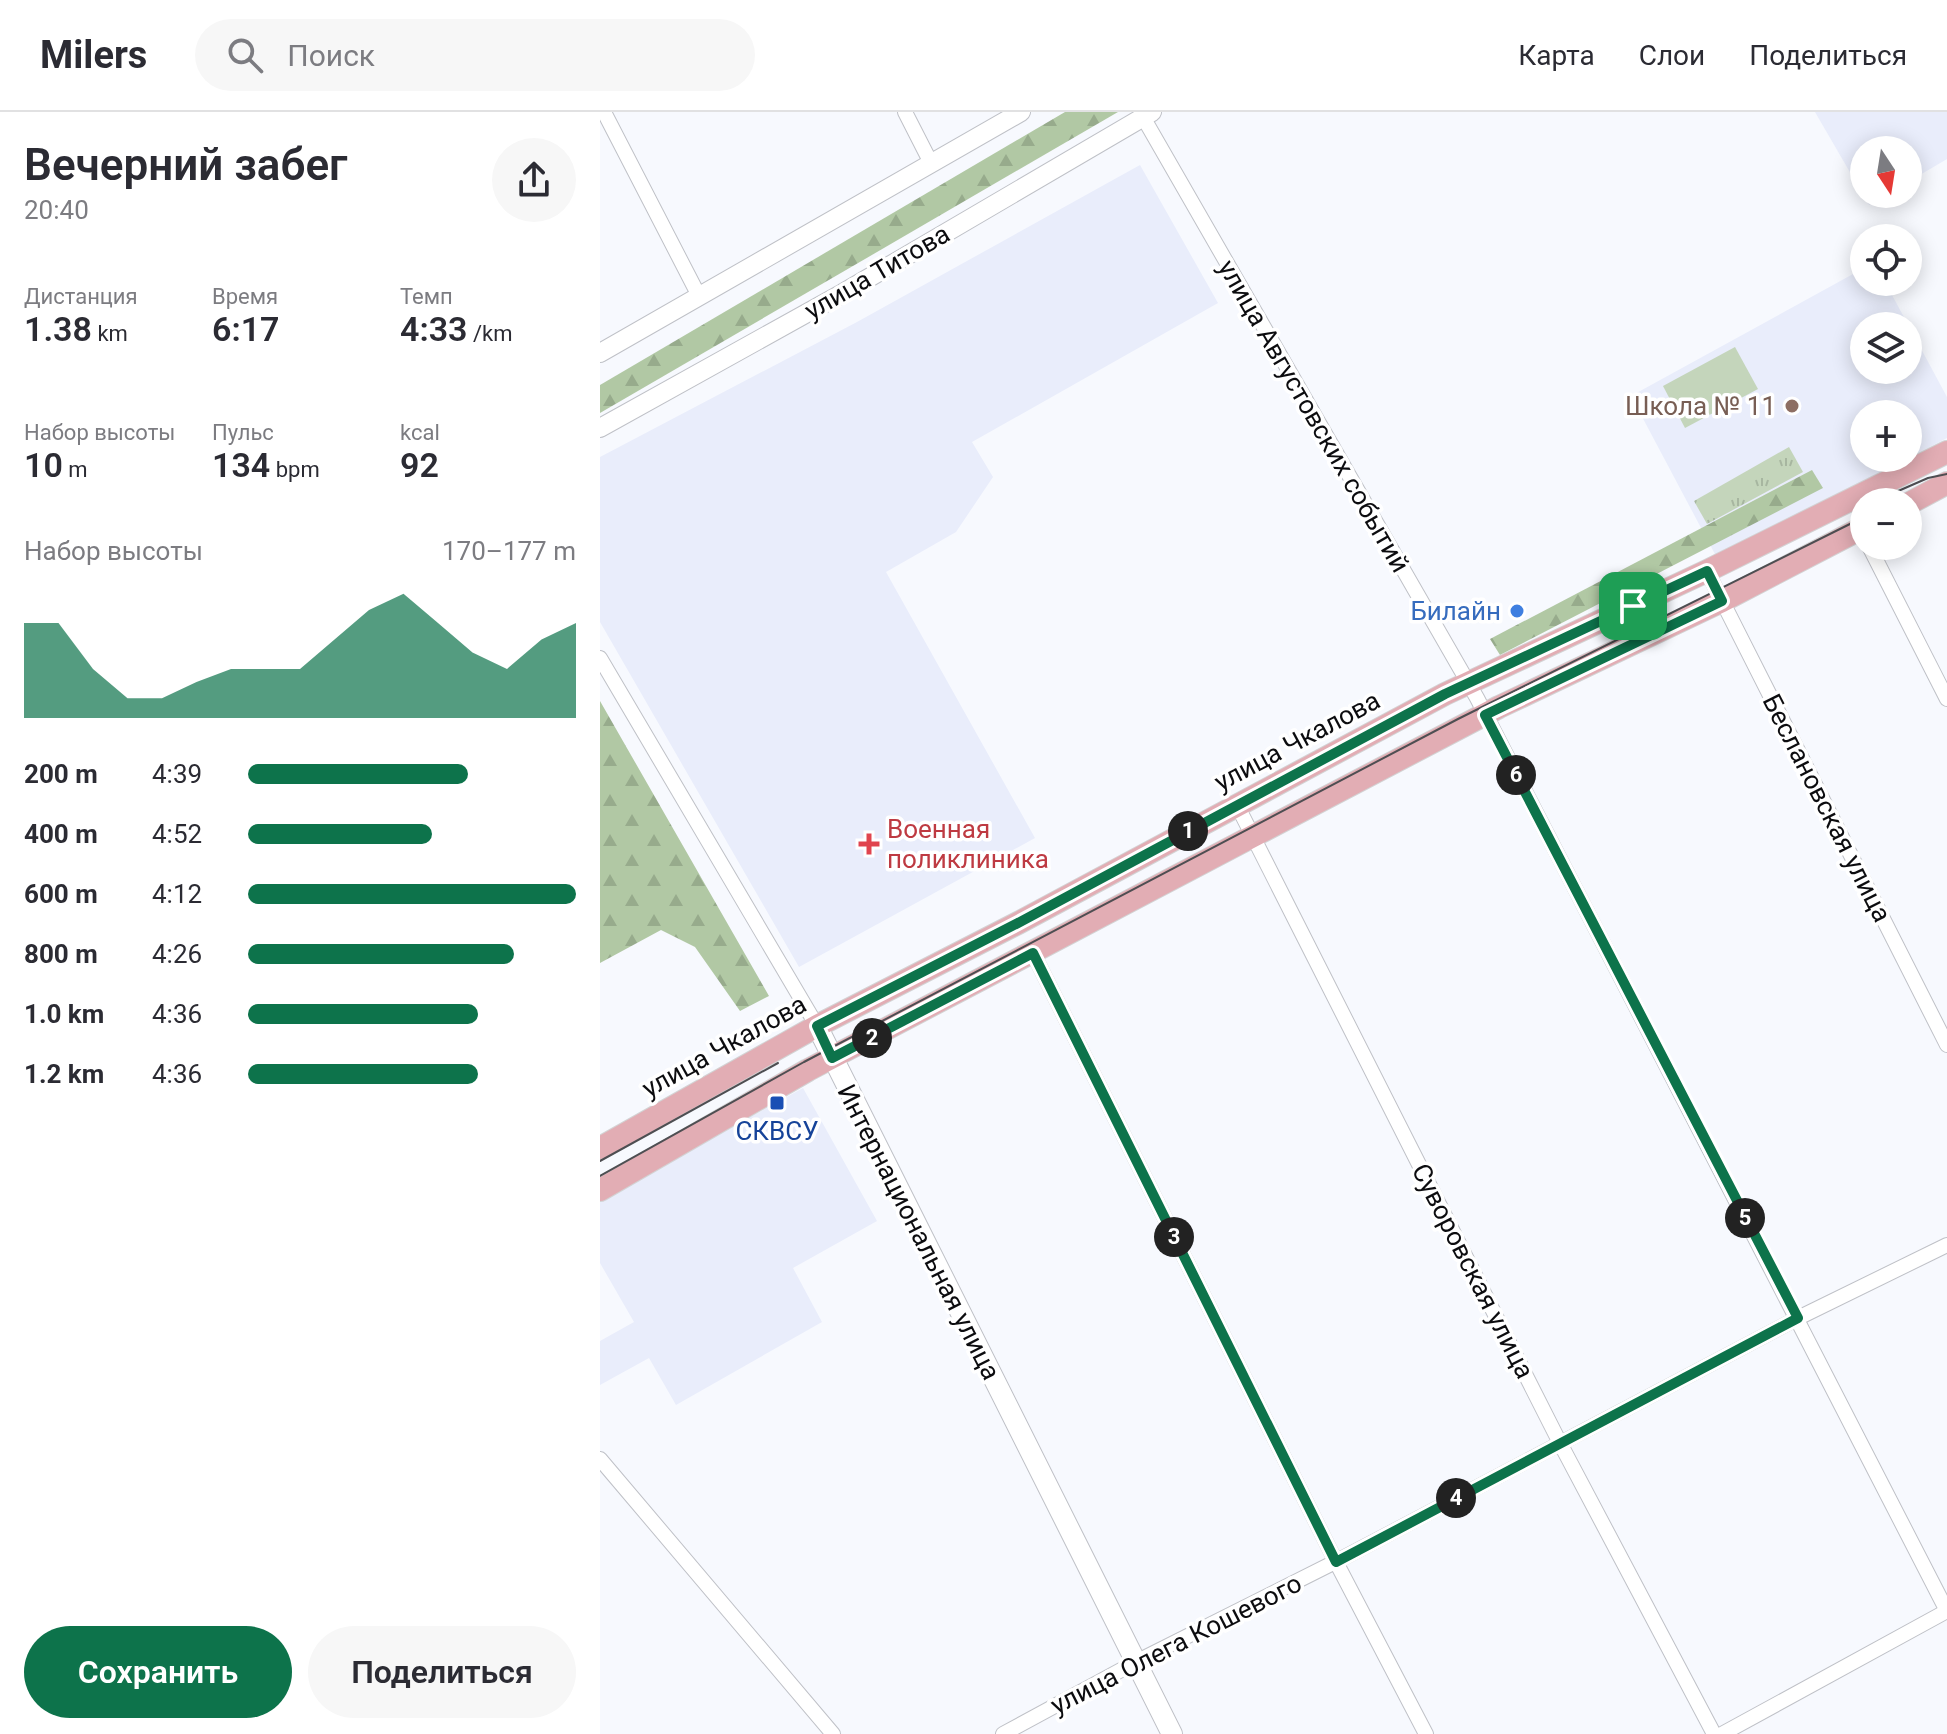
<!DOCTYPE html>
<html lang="ru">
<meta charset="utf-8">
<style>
body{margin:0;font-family:Roboto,sans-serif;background:#f7f7f7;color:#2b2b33;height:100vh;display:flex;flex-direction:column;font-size:30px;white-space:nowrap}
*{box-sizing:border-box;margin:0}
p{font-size:26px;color:#7c7c81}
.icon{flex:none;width:44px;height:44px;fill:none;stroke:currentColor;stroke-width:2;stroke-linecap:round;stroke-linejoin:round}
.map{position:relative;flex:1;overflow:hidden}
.drawer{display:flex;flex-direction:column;background:#fff;width:600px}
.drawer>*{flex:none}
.needle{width:52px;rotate:168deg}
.fabs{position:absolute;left:1250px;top:24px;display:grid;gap:16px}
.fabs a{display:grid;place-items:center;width:72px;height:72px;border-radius:50%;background:#fff;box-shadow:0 4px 20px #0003;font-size:40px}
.pin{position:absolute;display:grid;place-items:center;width:68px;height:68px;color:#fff;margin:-34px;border-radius:16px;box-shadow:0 4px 12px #0006}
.km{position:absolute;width:40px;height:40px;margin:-20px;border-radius:50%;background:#222;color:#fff;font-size:22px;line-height:40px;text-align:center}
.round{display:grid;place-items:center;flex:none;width:84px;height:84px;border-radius:42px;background:#f7f7f7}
.headline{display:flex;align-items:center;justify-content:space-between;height:136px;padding:0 24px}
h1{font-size:44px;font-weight:600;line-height:60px}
.figures{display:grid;grid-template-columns:repeat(3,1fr);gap:12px;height:136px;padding:8px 24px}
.figures div{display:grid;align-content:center}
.figures b{font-size:34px;font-weight:600}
.figures small{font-size:22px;font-weight:400}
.figures p{font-size:22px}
.chart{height:224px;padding:16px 24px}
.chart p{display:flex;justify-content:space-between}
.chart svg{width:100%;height:144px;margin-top:8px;fill:#0d734b;opacity:.7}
.action{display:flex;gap:16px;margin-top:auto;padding:16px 24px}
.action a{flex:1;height:92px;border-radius:48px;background:#0d734b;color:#fff;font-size:32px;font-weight:600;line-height:92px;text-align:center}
.action a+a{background:#f7f7f7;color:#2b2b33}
ul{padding:0 24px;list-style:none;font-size:26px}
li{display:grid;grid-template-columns:128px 96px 1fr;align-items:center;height:60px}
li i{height:20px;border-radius:10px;background:#0d734b}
header{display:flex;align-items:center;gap:48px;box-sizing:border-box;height:112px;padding:0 40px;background:#fff;border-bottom:2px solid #e1e1e2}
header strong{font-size:38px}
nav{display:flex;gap:44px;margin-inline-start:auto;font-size:28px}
.search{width:560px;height:72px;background:#f7f7f7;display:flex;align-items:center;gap:20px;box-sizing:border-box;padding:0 28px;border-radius:44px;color:#7c7c81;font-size:30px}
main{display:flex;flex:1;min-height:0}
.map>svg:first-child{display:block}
.built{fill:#e9edfb;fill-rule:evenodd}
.green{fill:#c4d5bb}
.forest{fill:url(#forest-firs)}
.park{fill:url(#park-tufts)}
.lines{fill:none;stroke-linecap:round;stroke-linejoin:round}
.minor-casing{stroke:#bfc1c7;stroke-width:16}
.tertiary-casing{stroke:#bfc1c7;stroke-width:20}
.secondary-casing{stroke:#bfc1c7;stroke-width:22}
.primary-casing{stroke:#d3d3d4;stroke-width:24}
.minor{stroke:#fff;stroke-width:14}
.tertiary{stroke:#fff;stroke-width:18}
.secondary{stroke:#fff;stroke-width:20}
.primary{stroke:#e2adb4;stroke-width:22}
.tram{stroke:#4e4e52;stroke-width:2}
.route-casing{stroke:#fff;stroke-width:16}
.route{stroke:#0d734b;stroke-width:10}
.education-dot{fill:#8d6e63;stroke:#fff;stroke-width:3}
.shop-dot{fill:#3f7fe0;stroke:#fff;stroke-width:3}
.health-dot{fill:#e0444e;stroke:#fff;stroke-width:3}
.transit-dot{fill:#1a4fb4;stroke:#fff;stroke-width:3}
.labels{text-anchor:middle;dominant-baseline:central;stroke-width:7;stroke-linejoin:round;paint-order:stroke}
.street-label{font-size:26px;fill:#0c0c0f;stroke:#fff}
.education-label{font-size:26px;fill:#785e54;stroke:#fff;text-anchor:end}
.shop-label{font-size:26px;fill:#366cbe;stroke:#fff;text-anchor:end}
.health-label{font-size:26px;fill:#be3a42;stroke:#fff;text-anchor:start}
.transit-label{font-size:26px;fill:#164399;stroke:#fff}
</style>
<header>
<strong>Milers</strong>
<div class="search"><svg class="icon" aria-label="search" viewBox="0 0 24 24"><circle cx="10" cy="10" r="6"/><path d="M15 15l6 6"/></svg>Поиск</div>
<nav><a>Карта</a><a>Слои</a><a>Поделиться</a></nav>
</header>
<main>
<section class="drawer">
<div class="headline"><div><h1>Вечерний забег</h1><p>20:40</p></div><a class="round"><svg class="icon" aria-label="share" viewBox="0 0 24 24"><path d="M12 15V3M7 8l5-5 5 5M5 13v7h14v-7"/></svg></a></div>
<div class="figures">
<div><p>Дистанция</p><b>1.38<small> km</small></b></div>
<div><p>Время</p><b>6:17</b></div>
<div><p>Темп</p><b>4:33<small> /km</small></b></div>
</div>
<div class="figures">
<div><p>Набор высоты</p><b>10<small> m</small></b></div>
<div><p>Пульс</p><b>134<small> bpm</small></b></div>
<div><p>kcal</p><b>92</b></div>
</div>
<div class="chart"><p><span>Набор высоты</span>170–177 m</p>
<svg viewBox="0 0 160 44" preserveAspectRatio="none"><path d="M0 44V15L10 15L20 29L30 38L40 38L50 33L60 29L70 29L80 29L90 20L100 11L110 6L120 15L130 24L140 29L150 20L160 15V44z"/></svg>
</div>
<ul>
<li><b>200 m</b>4:39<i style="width:67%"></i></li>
<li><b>400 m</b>4:52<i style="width:56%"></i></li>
<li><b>600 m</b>4:12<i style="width:100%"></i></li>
<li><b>800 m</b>4:26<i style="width:81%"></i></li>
<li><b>1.0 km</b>4:36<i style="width:70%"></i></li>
<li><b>1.2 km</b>4:36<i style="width:70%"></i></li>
</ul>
<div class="action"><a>Сохранить</a><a>Поделиться</a></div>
</section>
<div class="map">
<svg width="1347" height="1622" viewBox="0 0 1347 1622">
<defs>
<pattern id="forest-firs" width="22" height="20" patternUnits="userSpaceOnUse" patternTransform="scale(2)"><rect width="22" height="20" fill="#b1c8a4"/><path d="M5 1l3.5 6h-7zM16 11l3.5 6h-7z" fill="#97ab8c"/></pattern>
<pattern id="park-tufts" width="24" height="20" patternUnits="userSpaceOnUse" patternTransform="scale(2)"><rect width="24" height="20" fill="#c4d5bb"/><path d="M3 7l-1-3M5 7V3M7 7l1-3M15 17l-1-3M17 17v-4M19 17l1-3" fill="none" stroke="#a7b6a0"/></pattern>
</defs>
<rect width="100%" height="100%" fill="#f7f9fe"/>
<g class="built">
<polygon points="1215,0 1347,0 1347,47 1308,70 1308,38 1264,38 1264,82 1287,82 1269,93"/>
<polygon points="540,53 618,191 372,330 393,365 356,420 286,460 435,726 199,855 0,510 0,345 257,210"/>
<path d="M1264,156V170H1285L1347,285V326L1117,446L1031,284ZM1264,214H1308V258H1264ZM1264,302H1308V346H1264Z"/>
<polygon points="203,976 277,1109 193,1156 222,1210 76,1293 49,1246 0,1273 0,1229 34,1210 0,1151 0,1088"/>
</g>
<polygon class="green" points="1135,235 1158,277 1085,316 1063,274"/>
<g class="forest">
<polygon points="465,0 518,0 0,301 0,273"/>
<polygon points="1212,358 1223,376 900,543 890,527"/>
<polygon points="0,589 169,884 140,899 95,835 61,818 0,851"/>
</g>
<polygon class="park" points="1189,335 1203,360 1107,412 1094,389"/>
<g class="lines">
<defs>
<g id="minor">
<polyline points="4,0 99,184"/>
<polyline points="305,0 331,51"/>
<polyline points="543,5 877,586 1347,1499"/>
<polyline points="1269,434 1347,587"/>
<polyline points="1107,459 1347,933"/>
<polyline points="0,546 217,914"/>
<polyline points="637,693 960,1331 1114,1622"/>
<polyline points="433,841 736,1450 826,1622"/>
<polyline points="0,1347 233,1622"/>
<polyline points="403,1622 534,1551 743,1446 1198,1206 1347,1133"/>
<polyline points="1122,1622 1347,1499"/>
</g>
<g id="tertiary">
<polyline points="0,241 421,0"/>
<polyline points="0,316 243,181 552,0"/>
</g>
<polyline id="secondary" points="217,914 572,1622"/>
<g id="primary">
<polyline points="1308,392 1347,371"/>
<polyline points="0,1036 217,914 418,811 845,582 1107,459 1347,340"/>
<polyline points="0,1078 208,958 655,723 899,595 1122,489 1264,415"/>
</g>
</defs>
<use href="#minor" class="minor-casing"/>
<use href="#tertiary" class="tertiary-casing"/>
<use href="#secondary" class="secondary-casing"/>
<use href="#primary" class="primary-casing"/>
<use href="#minor" class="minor"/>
<use href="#tertiary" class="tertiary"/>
<use href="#secondary" class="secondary"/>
<use href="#primary" class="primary"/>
<g class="tram">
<polyline points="1273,390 1328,366 1347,362"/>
<polyline points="0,1049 178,951"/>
<polyline points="0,1064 204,950 858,607 1264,405"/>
</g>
</g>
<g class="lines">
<defs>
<polygon id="route" points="1107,459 1122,489 885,603 1198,1206 736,1450 433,841 232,946 217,914 418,811 845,582"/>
</defs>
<use href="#route" class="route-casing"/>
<use href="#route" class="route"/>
</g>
<circle class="education-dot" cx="1192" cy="294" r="8"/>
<circle class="shop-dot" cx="917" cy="499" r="8"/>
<path class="health-dot" d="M265 720h8v8h8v8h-8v8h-8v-8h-8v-8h8z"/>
<rect class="transit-dot" x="169" y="983" width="16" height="16" rx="4"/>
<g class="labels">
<g class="street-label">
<text transform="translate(277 160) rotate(-30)">улица Титова</text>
<text transform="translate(714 304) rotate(60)">улица Августовских событий</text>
<text transform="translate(697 629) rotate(-28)">улица Чкалова</text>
<text transform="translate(1227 696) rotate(63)">Беслановская улица</text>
<text transform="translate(124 934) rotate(-29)">улица Чкалова</text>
<text transform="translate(319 1120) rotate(63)">Интернациональная улица</text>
<text transform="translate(873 1159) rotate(63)">Суворовская улица</text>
<text transform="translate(576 1532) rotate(-27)">улица Олега Кошевого</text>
</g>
<g class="education-label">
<text x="1176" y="294">Школа № 11</text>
</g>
<g class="shop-label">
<text x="901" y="499">Билайн</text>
</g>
<g class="health-label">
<text x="287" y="717">Военная<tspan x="287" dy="30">поликлиника</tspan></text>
</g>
<g class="transit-label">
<text x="177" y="1019">СКВСУ</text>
</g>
</g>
</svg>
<div class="fabs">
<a><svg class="needle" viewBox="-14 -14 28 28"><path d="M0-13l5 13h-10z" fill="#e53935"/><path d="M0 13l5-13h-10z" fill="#7c7c81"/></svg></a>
<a><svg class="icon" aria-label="locate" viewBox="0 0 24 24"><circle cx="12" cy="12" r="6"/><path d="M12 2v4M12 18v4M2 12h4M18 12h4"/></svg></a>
<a><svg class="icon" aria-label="layers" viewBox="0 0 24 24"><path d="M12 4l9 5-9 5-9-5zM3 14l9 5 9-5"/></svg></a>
<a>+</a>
<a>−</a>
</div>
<div class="pin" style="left:1033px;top:494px;background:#1e9e55"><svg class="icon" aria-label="arrive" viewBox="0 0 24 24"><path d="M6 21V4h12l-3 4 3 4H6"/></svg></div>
<b class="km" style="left:588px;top:719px">1</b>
<b class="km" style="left:272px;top:926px">2</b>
<b class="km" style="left:574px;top:1125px">3</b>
<b class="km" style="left:856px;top:1386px">4</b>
<b class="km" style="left:1145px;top:1106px">5</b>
<b class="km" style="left:916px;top:663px">6</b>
</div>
</main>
